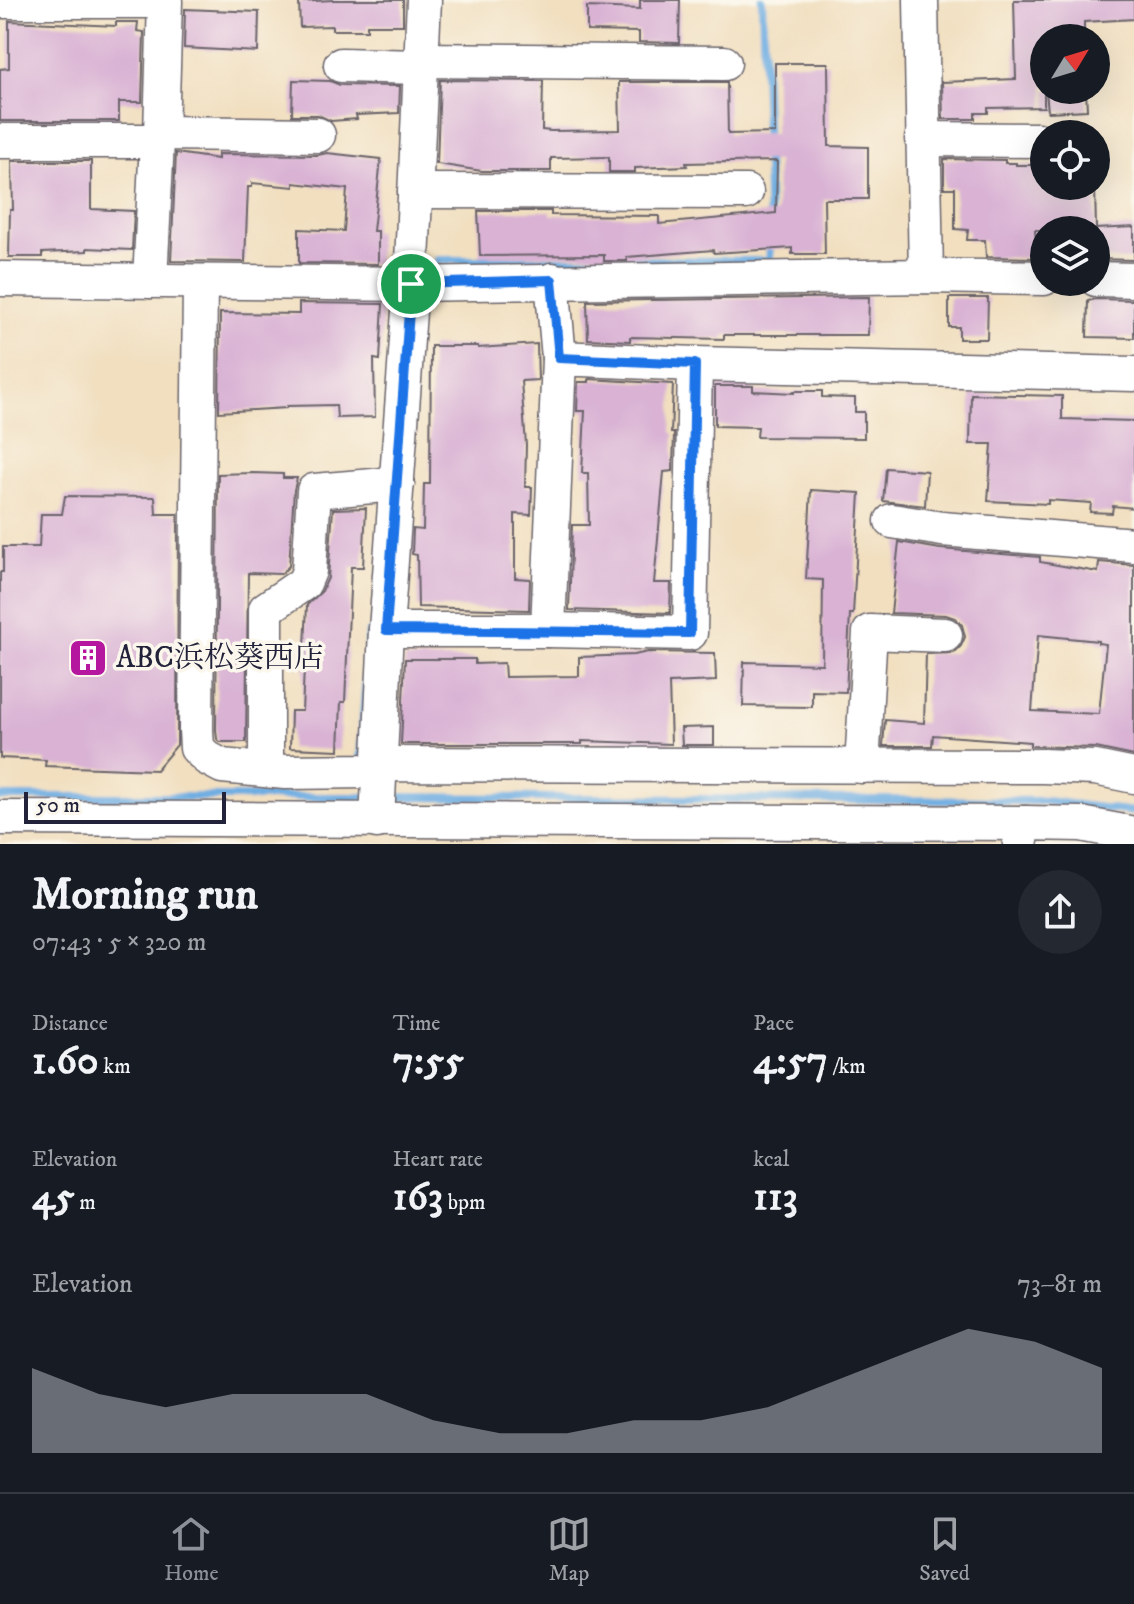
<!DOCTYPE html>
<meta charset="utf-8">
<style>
body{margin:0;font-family:"IM FELL DW Pica","Noto Serif JP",serif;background:#242831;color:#f1f3f6;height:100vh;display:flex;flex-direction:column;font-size:30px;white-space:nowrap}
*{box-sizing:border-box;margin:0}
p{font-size:26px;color:#9ea1a6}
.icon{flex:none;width:44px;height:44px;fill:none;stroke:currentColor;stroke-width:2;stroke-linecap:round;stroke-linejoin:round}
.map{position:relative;height:844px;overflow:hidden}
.side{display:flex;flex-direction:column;background:#171b24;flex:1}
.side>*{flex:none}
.needle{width:52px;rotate:52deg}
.fabs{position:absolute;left:1030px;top:24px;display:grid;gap:16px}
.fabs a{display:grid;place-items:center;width:80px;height:80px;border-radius:50%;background:#171b24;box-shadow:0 8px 32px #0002;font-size:40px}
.scale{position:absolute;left:24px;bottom:20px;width:202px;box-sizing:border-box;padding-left:8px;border:4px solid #22223b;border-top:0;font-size:22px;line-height:28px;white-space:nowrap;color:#22223b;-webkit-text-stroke:6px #fbf7ec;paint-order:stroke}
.pin{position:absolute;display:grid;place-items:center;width:68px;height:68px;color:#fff;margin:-34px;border:4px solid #fff;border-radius:50%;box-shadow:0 2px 8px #0007}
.round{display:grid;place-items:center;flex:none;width:84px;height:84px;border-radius:42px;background:#242831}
.overview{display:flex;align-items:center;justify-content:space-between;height:136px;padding:0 32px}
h1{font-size:44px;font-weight:700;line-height:60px}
.metrics{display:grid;grid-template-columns:repeat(3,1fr);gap:12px;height:136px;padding:8px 32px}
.metrics div{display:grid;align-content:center}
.metrics b{font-size:40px;font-weight:700}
.metrics small{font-size:22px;font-weight:400}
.metrics p{font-size:22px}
.chart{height:224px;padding:16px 32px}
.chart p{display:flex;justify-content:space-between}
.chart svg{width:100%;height:144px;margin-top:8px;fill:#8c9099;opacity:.7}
.tab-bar{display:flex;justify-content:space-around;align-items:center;height:112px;border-top:2px solid #363941;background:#171b24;font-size:22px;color:#9ea1a6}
.tab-bar a{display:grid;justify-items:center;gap:4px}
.tab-bar .on{color:#8c9099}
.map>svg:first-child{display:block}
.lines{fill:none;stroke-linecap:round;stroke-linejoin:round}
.stream{stroke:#70aee2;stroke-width:8}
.building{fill:#d9b2d4;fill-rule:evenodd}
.minor-casing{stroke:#6a646a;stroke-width:37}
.minor{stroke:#fff;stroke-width:34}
.route-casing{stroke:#fff;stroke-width:16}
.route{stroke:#1a73e8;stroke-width:10}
.labels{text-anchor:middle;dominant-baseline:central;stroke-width:7;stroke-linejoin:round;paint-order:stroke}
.poi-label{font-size:30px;fill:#22223b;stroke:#fbf7ec;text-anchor:start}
</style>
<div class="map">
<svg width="1134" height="844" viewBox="0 0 1134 844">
<rect width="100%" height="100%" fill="#fbf7ec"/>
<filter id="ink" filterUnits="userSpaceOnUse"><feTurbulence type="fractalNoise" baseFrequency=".0125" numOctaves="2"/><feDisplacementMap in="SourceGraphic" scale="16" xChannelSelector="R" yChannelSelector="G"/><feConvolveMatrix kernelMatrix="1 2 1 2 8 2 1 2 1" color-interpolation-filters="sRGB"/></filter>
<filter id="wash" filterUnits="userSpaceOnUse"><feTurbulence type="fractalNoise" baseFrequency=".006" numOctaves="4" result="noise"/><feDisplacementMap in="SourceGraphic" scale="32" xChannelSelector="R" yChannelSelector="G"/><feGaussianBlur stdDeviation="1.8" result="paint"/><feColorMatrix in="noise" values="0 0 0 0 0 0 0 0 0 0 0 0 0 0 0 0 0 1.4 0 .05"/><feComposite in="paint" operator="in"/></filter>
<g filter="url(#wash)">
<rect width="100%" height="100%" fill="#f1dfc0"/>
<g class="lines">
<g class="stream">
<polyline points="762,0 769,223"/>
<polyline points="438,260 770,261 769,241"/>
<polyline points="360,762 369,632"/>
<polyline points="0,797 370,797"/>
<polyline points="388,797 1046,801 1134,812"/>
</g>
</g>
<g id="blocks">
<g class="building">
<polygon points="332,0 403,0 403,25 367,25 367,30 332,30 332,26 300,27 299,2"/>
<polygon points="640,0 680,0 679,43 639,42 639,32 587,31 587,7 640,9"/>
<polygon points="1014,0 1134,0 1134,19 1084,22 1084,38 1044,38 1044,107 988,108 988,113 975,113 975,119 943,119 942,82 1016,79"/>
<polygon points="185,9 259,12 258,52 184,48"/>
<polygon points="9,21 116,26 116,22 138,22 137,31 144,32 142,102 119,102 119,121 0,121 0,69 9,68"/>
<polygon points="775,63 828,63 829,146 868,147 868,199 824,199 825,254 792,254 792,248 714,253 713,250 627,257 627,261 604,261 604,255 480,256 478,211 551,211 551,215 659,216 659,224 776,213 777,161 686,163 687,166 635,168 635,172 609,172 609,157 551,158 551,171 482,171 437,164 440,80 543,81 542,130 551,131 620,130 619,82 727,82 728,134 775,133"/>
<polygon points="293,80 330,81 340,85 400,86 399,113 356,115 357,119 331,121 318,115 292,115"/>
<polygon points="1046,90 1086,90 1087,110 1048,112"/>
<polygon points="176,153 218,159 218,154 318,155 327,153 381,159 373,231 378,231 378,264 299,263 299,229 344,231 347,189 294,183 294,187 252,183 252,187 248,187 245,262 171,261"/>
<polygon points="944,159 1005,160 1005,163 1016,163 1016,165 1044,165 1044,186 1095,186 1096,229 1134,227 1134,260 1096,259 1096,230 1035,230 1037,258 986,257 985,240 967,240 968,230 955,229 955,188 944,188"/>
<polygon points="12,161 91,161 91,209 134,211 132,250 87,248 87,251 42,253 42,257 9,257 10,210 13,210"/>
<polygon points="869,297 868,335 724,335 724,339 630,337 630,341 588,339 587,301"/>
<polygon points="949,298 988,298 987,339 959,339 959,327 949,327"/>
<polygon points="1096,299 1134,300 1134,338 1087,337 1088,301"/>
<polygon points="299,303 383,304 380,360 374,359 375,417 337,418 336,405 287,406 287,408 219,412 220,313 299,314"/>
<polygon points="537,344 538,380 521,381 526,445 525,487 532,487 531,515 515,514 515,578 530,579 529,610 418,607 417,555 412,554 413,529 423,530 424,484 430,484 431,346 478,346 478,348"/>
<polygon points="589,379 673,384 671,433 674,433 673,471 664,472 654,583 671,583 670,613 569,610 572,525 589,525 588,473 582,473 585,411 577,411 578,382 589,382"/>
<polygon points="715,386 753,386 753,391 794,393 794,391 822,391 822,397 855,398 855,412 864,412 864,438 757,437 758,427 715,426"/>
<polygon points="971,394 1062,396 1062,419 1134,421 1134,508 1113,506 1112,513 1090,512 1091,503 1048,500 1048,504 988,501 992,444 970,444"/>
<polygon points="886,468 927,471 925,506 883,501"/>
<polygon points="253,473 283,474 283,478 297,478 294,490 289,566 281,574 248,573 246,742 220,742 217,739 216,730 218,474"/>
<polygon points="811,490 860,493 853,614 850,614 846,692 812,691 812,707 743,706 744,662 822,664 823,580 806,579"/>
<polygon points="65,496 155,497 156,514 178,514 177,745 156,770 45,766 46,760 0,758 0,572 3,572 3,547 39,547 41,514 62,514"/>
<polygon points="366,508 363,567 351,567 345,702 341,702 339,750 290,748 291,711 302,711 307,605 322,591 328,578 333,509"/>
<path d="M899,542L940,549L1040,557V562L1098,572L1099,562L1134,565V756L1096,748L1030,746V742L933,735L932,746H883L885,720L924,723L926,654L954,653L961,646L965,637L962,625L955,618L946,615L891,613ZM1038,635L1098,641V643L1106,644L1099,714L1032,711Z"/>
<polygon points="648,652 715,653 716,681 669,683 671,744 582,741 582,744 401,744 405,659 475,659 475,664 504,663 505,677 579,676 579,657 634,655"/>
<polygon points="714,727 714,745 682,745 681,728"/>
</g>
</g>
</g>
<g filter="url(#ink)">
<use href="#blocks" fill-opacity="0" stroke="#6a646a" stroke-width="2"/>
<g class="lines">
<defs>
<g id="minor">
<polyline points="921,0 926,276"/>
<polyline points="0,1 165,1 161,133 157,141 150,281"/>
<polyline points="420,60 724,63"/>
<polyline points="341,65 420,67"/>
<polyline points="161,133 318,135"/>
<polyline points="922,139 1038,140"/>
<polyline points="0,141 157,141"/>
<polyline points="415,191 746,192"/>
<polyline points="0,279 411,284 926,276 1044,278"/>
<polyline points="1096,279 1134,280"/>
<polyline points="552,280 559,358"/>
<polyline points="200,282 196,730 197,748 207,758 222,766 285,772 370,771 379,764 1043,766 1095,768 1134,776"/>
<polyline points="892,521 942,529 1134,545"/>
<polyline points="386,630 548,630 559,358 695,364 1134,374"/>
<polyline points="548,630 690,633 695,364"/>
<polyline points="862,766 870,632 945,635"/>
<polyline points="266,770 266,609 304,583 309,571 314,491 397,484"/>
<polyline points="0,818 1025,823"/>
<polyline points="377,821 386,630 411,284 424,0"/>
<polyline points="1020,844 1025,823 1081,824 1134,834"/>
</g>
</defs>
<use href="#minor" class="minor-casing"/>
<use href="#minor" class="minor"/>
</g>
</g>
<g class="lines" filter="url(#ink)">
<defs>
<polygon id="route" points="552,280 559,358 695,364 690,633 386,630 411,284"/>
</defs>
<use href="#route" class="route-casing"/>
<use href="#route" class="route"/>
</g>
<defs>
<symbol id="building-square" viewBox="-11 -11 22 22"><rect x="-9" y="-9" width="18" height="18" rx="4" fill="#b5179e" stroke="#fbf7ec"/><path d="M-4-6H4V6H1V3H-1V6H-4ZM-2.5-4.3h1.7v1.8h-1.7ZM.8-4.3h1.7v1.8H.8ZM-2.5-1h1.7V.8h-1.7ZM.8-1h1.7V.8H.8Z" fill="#fff"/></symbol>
</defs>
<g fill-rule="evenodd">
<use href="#building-square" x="66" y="636" width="44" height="44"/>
</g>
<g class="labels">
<g class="poi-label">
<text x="116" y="658">ABC浜松葵西店</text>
</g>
</g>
</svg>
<div class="fabs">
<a><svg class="needle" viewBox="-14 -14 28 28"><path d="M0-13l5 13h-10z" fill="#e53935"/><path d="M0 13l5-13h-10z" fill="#9ea1a6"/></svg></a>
<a><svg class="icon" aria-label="locate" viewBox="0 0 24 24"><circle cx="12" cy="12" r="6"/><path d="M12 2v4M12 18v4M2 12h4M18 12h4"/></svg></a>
<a><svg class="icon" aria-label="layers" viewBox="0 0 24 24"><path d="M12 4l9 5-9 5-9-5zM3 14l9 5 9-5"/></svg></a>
</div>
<div class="scale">50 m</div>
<div class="pin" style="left:411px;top:284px;background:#1e9e55"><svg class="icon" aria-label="arrive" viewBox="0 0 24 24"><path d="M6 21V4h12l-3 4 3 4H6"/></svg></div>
</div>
<section class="side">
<div class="overview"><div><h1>Morning run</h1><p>07:43 · 5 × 320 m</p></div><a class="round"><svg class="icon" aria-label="share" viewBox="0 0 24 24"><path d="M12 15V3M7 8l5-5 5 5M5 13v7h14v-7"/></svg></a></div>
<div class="metrics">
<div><p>Distance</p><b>1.60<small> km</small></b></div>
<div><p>Time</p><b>7:55</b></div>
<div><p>Pace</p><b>4:57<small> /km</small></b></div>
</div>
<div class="metrics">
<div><p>Elevation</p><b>45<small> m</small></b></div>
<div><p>Heart rate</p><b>163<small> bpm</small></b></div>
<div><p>kcal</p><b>113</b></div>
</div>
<div class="chart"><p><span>Elevation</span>73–81 m</p>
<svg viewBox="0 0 160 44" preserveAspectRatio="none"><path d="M0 44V18L10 26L20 30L30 26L40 26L50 26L60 34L70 38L80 38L90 34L100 34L110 30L120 22L130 14L140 6L150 10L160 18V44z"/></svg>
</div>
</section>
<nav class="tab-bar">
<a class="on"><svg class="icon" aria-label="home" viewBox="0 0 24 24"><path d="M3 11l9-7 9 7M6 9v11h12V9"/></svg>Home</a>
<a><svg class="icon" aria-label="map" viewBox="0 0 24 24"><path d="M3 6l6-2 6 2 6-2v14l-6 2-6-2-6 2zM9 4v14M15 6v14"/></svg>Map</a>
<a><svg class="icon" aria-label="saved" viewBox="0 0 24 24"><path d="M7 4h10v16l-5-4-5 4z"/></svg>Saved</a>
</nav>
